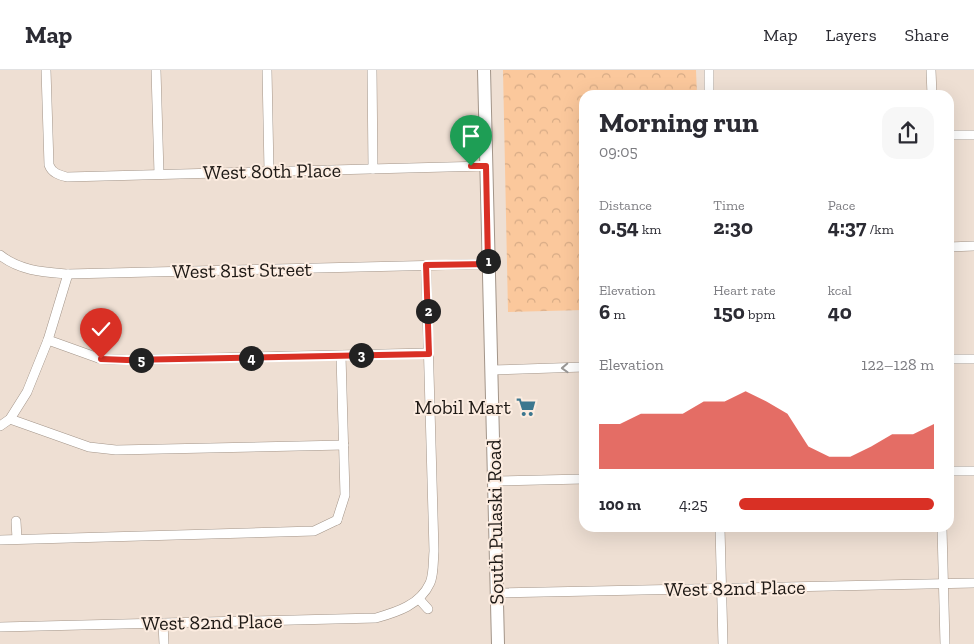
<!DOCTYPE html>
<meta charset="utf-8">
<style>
body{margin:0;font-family:"Zilla Slab",serif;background:#f7f7f7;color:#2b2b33;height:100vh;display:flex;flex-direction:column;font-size:19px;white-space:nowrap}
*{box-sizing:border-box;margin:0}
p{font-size:16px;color:#7c7c81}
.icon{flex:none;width:28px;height:28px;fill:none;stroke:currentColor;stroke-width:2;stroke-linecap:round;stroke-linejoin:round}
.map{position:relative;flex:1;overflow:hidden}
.drawer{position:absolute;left:579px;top:20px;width:375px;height:442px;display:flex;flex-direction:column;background:#fff;border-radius:15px;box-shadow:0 5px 20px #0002}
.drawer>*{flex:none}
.pin{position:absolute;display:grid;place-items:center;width:42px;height:42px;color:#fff;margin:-51px -21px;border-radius:50% 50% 50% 0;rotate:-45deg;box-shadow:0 0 5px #0007}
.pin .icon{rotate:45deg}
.km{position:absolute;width:25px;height:25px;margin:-12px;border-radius:50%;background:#222;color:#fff;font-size:14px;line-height:25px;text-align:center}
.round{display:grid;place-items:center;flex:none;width:52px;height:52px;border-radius:15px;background:#f7f7f7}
.summary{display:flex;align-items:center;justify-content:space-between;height:85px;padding:0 20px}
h1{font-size:28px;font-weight:700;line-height:38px}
.figures{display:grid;grid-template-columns:repeat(3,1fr);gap:8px;height:85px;padding:5px 20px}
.figures div{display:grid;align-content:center}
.figures b{font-size:21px;font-weight:700}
.figures small{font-size:14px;font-weight:400}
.figures p{font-size:14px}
.chart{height:140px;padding:10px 20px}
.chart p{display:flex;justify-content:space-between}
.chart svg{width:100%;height:90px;margin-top:5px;fill:#d93025;opacity:.7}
ul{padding:0 20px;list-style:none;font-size:16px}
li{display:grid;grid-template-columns:80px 60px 1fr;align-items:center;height:38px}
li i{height:12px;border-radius:6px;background:#d93025}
header{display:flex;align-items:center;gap:30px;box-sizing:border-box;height:70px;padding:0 25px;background:#fff;border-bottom:1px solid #e1e1e2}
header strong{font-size:24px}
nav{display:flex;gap:28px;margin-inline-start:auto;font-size:18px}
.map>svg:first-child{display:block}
.park{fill:url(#park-crowns)}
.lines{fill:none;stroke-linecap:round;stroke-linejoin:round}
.street-casing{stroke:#a39589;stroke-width:10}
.secondary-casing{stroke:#a39589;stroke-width:14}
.street{stroke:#fff;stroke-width:9}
.secondary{stroke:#fff;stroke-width:12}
.oneway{stroke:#9a9896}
.route-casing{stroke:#fff;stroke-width:10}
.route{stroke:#d93025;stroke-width:6}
.labels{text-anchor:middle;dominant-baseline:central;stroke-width:4;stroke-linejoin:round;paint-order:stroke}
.street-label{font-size:20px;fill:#1e1915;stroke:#fcece0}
.poi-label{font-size:20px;fill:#1e1915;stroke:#fcece0;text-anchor:end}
</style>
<header>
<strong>Map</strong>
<nav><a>Map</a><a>Layers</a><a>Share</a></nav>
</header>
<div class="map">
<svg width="974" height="574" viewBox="0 0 974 574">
<defs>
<pattern id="park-crowns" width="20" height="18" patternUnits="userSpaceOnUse" patternTransform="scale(1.25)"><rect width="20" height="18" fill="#fbc89c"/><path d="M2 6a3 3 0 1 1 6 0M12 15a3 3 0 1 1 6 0" fill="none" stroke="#d7ab86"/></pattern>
</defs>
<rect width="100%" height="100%" fill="#eedfd3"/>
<polygon class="park" points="503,0 696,0 697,25 584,25 584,240 508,242"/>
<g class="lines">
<defs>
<g id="street">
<path d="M46,0L49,95C52,103 59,105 67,107L486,96"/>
<polyline points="156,0 159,104"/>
<polyline points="267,0 269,101"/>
<polyline points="372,0 373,99"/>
<polyline points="709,0 709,25"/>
<polyline points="931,0 932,25"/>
<polyline points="949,65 974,65"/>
<polyline points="949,177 974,176"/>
<path d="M0,185C20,201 44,202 68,204L488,194"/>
<polyline points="48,270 101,289 127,290 429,283"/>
<polyline points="949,289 974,289"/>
<polyline points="492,300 584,297"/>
<polyline points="10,349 89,377 116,380 344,375"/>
<polyline points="0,356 10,349 27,322 48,270 68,204"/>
<polyline points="949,401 974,401"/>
<polyline points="494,411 584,409"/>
<polyline points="337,450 345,425 341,286"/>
<polyline points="16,451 17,469"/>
<polyline points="720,458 723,574"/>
<polyline points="942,458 945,574"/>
<polyline points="0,470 314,461 337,450"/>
<polyline points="497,523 974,513"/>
<polyline points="419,529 428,539"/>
<polyline points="163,554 164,574"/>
<path d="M0,557L376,548C397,542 420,535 430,513C434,504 433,491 434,481L426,195"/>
</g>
<polyline id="secondary" points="484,0 498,574"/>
</defs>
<use href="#street" class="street-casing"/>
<use href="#secondary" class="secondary-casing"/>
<use href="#street" class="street"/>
<use href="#secondary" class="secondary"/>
</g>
<defs><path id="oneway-chevron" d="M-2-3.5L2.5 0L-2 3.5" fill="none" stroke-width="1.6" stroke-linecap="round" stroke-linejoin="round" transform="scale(1.25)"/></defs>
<use class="oneway" href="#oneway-chevron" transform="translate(565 298) rotate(178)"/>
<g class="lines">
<defs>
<polyline id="route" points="101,289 127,290 429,284 426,195 488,194 486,96 471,96"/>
</defs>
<use href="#route" class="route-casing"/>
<use href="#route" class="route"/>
</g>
<defs>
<symbol id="supermarket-bare" viewBox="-9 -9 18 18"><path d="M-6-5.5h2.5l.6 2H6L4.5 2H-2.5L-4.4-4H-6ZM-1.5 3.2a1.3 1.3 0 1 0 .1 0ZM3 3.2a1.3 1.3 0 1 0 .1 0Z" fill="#3c778f" stroke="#fcece0" stroke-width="2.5" paint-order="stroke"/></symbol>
</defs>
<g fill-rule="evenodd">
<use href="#supermarket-bare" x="512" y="323" width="28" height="28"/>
</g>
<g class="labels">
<g class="street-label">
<text transform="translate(272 101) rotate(-1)">West 80th Place</text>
<text transform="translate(242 200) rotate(-1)">West 81st Street</text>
<text transform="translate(495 452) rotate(-91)">South Pulaski Road</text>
<text transform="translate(735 518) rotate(-1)">West 82nd Place</text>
<text transform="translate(212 552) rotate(-1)">West 82nd Place</text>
</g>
<g class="poi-label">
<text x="511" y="337">Mobil Mart</text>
</g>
</g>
</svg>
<div class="pin" style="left:471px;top:96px;background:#1e9e55"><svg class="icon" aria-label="arrive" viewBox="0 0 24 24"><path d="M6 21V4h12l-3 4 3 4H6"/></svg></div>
<div class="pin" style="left:101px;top:289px;background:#d93025"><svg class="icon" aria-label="check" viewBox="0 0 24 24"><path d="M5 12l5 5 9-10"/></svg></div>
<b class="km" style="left:488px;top:191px">1</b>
<b class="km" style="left:428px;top:241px">2</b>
<b class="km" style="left:361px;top:285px">3</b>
<b class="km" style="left:251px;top:288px">4</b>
<b class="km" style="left:141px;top:290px">5</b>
<section class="drawer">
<div class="summary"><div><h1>Morning run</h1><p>09:05</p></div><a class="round"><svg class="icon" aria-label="share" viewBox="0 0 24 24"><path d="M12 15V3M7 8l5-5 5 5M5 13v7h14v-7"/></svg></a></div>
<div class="figures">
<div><p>Distance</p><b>0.54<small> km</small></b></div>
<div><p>Time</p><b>2:30</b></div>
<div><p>Pace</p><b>4:37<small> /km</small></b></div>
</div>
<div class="figures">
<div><p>Elevation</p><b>6<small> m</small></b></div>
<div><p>Heart rate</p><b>150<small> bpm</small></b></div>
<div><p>kcal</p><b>40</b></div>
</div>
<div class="chart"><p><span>Elevation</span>122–128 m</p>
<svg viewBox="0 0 160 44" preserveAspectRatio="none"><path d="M0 44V22L10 22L20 17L30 17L40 17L50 11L60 11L70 6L80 11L90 17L100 33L110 38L120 38L130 33L140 27L150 27L160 22V44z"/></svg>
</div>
<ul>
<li><b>100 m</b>4:25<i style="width:100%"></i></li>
</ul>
</section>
</div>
